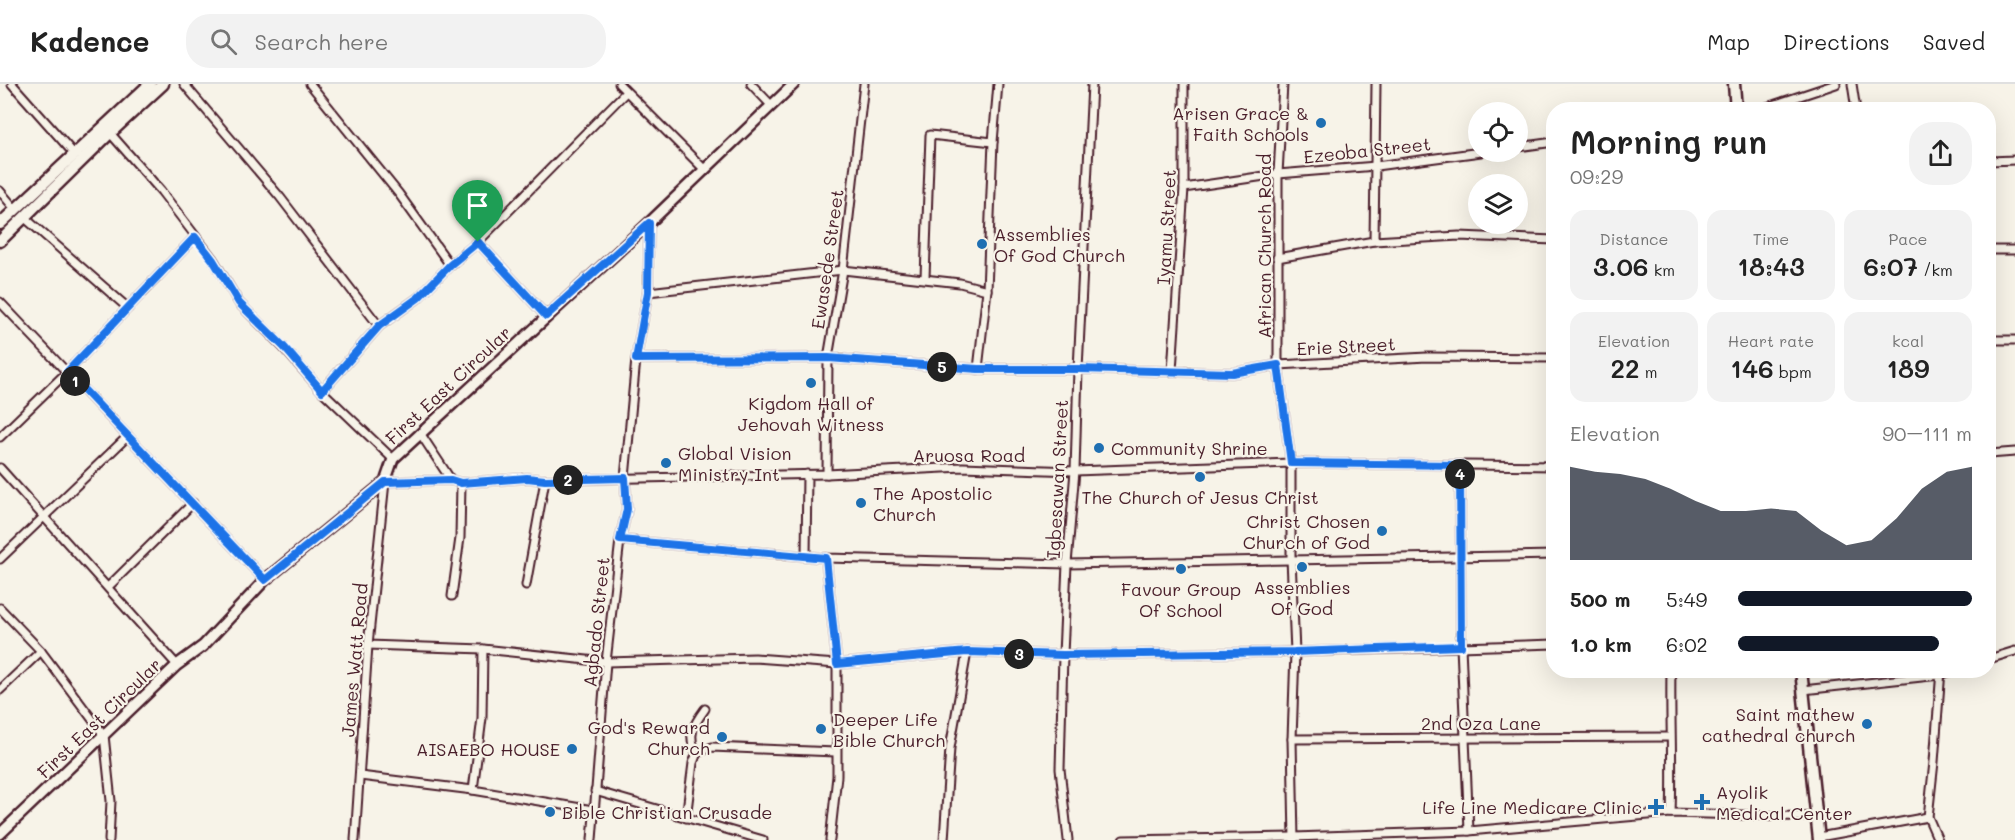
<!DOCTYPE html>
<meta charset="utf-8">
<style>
body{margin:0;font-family:Mali,sans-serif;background:#f2f2f2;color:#222;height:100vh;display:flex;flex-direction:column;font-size:22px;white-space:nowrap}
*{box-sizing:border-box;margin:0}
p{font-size:20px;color:#767676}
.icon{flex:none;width:33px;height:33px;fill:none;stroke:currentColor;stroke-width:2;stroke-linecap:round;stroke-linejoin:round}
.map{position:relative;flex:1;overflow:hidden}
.details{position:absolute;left:1546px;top:18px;width:450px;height:576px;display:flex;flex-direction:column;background:#fff;border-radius:24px;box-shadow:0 6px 24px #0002}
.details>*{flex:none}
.controls{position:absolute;left:1468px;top:18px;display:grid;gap:12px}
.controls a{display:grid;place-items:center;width:60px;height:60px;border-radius:50%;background:#fff;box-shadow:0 6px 24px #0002;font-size:30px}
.pin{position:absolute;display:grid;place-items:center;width:51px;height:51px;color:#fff;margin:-62px -26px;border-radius:50% 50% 50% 0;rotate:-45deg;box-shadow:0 0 6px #0007}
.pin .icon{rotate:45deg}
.km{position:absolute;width:30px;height:30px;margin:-15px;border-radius:50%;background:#222;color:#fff;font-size:16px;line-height:30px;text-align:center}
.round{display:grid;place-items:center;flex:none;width:63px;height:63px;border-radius:24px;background:#f2f2f2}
.head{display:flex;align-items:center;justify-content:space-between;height:102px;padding:0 24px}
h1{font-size:33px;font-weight:600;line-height:45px}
.figures{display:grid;grid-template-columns:repeat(3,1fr);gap:9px;height:102px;padding:6px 24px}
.figures div{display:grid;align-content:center;border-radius:15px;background:#f2f2f2;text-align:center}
.figures b{font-size:26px;font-weight:600}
.figures small{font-size:16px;font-weight:400}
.figures p{font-size:16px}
.chart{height:168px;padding:12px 24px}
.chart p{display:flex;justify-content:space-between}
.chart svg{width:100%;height:108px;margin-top:6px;fill:#111827;opacity:.7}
ul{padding:0 24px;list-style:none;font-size:20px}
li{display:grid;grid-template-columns:96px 72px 1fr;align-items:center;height:45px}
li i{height:15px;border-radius:8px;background:#111827}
header{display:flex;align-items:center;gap:36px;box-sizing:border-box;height:84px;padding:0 30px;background:#fff;border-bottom:2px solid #e0e0e0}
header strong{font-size:28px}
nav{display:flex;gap:33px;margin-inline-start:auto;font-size:21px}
.search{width:420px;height:54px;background:#f2f2f2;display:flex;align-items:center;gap:15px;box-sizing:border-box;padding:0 21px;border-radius:24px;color:#767676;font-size:22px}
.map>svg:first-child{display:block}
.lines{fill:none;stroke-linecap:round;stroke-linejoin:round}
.minor-casing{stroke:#4a1f2b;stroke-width:11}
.tertiary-casing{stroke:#4a1f2b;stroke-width:14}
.secondary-casing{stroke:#4a1f2b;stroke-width:15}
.minor{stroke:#f7f3e8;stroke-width:7}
.tertiary{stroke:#f7f3e8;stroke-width:9}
.secondary{stroke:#f7f3e8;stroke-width:10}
.route-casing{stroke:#fff;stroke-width:12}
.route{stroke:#1a73e8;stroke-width:8}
.poi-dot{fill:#1f6fb2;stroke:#f7f3e8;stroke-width:2}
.labels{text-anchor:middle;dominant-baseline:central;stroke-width:4.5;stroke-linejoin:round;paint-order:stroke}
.poi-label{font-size:18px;fill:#4a1f2b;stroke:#f7f3e8;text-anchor:start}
.street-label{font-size:18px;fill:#4a1f2b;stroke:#f7f3e8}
</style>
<header>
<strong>Kadence</strong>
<div class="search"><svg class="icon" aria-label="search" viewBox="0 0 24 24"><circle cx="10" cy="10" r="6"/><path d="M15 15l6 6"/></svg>Search here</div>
<nav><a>Map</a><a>Directions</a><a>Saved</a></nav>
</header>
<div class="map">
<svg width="2015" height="756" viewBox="0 0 2015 756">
<rect width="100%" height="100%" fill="#f7f3e8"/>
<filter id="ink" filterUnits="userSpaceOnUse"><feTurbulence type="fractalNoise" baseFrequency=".0167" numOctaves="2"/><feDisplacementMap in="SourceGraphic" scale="12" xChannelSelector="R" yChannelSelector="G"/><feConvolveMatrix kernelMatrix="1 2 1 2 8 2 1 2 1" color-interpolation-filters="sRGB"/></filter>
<g filter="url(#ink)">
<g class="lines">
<defs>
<g id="minor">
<polyline points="12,0 75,71"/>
<polyline points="184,0 280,113 379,242"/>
<polyline points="310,0 399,110 450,181"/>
<polyline points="619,0 705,86"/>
<polyline points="751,0 771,21"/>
<polyline points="1283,0 1278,90 1278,281 1291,379 1291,474 1295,568 1292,655 1294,756"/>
<polyline points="1852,0 1856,26"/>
<polyline points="1758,26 1836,0"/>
<polyline points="110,49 161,107 213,175 239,219 283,263 322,307 393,375"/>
<polyline points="1518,63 1554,58"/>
<polyline points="1989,77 2015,76"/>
<polyline points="1184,104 1278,90 1376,82 1481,68"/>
<polyline points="0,107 15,125"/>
<polyline points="25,134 128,224"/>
<polyline points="1374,157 1376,0"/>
<polyline points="478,158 546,232"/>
<polyline points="1989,166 2015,166"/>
<polyline points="1277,174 1374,157 1459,152 1554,156"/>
<polyline points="925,194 930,51 993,58"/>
<polyline points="648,208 843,186 960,199 987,206"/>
<polyline points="0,218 265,496"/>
<polyline points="1989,256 2015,256"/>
<polyline points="636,275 828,274 978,285 1078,285 1232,289 1278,281 1427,273 1554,274"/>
<polyline points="978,285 987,206 993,58 998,0"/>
<polyline points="1172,287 1184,104 1184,0"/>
<polyline points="322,307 379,242 418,214 450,181 478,158 626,8"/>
<polyline points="420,349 451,396"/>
<polyline points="0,353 67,288 195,153"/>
<polyline points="1989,370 2015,368"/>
<polyline points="1460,381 1461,562 1469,747"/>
<polyline points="0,384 177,581"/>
<polyline points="827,390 828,274 843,186 864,0"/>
<polyline points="620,456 826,474 1067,480 1554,471"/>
<polyline points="806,472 807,390"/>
<polyline points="826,474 837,580 837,692 830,756"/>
<polyline points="0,475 128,352"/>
<polyline points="526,501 545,396"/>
<polyline points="108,503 193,419"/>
<polyline points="452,512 460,454 461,399"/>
<polyline points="0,524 41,567 104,651 111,717 109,756"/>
<polyline points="368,561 483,565 606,578 755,574 837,580 967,568 1063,571 1295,568 1554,560"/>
<polyline points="1989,575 2015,567"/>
<path d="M1671,586C1670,634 1673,682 1671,729"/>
<polyline points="0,606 41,567"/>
<polyline points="1803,606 1940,591 1954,586"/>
<polyline points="1292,655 1670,653"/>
<path d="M697,669C686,652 694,640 705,625"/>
<polyline points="360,692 473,706 593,726"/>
<polyline points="473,706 482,634 483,565"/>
<polyline points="595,707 763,756"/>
<polyline points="686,734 693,679 697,669 712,663 836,668"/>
<polyline points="1819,753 1928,733"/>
<polyline points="355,756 368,561 385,398 451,396 461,399 527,394 545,396 827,390 963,383 1075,387 1291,379 1554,382"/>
<polyline points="592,756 606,578 620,456 627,425 625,394 636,275 648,208 649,139"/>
<polyline points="944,756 950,664 967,568"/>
<polyline points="1068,756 1060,685 1063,571 1067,480 1075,387 1078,285 1092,0"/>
<polyline points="1123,756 1294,753 1469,747 1671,729 1818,733"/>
<polyline points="1938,756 1928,733 1934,678 1941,586"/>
</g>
<polyline id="tertiary" points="0,750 177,581 203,562 265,496 385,398 393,375 649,139 794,0"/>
<g id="secondary">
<polyline points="1734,0 1736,26"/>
<polyline points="0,140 150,0"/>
<polyline points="0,157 110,49 163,0"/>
<polyline points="1801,586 1819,756"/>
</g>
</defs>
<use href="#minor" class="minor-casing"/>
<use href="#tertiary" class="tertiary-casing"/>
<use href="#secondary" class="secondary-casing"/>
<use href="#minor" class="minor"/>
<use href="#tertiary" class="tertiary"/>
<use href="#secondary" class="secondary"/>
</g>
</g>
<g class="lines" filter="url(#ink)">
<defs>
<polygon id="route" points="649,139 648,208 636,275 828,274 978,285 1078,285 1232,289 1278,281 1291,379 1460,381 1461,562 1294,568 1063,571 967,568 837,580 826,474 620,456 627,425 625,394 545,396 527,394 461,399 451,396 385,398 265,496 67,288 195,153 213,176 239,219 284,263 322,307 379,242 418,214 450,181 478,158 546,232"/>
</defs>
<use href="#route" class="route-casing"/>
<use href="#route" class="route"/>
</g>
<g class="poi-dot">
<circle cx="1321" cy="39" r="6"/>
<circle cx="982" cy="160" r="6"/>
<circle cx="811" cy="299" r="6"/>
<circle cx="1099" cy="364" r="6"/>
<circle cx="666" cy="379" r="6"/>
<circle cx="1200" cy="393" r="6"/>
<circle cx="861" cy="419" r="6"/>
<circle cx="1382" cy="447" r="6"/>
<circle cx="1302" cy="483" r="6"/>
<circle cx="1181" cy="485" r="6"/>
<circle cx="1867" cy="640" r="6"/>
<circle cx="821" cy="645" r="6"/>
<circle cx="722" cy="653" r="6"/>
<circle cx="572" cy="665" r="6"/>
<path d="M1699 709h6v6h6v6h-6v6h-6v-6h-6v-6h6z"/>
<path d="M1653 714h6v6h6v6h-6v6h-6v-6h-6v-6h6z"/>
<circle cx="550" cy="728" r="6"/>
</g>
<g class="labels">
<g class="poi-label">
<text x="1309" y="29" text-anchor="end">Arisen Grace &amp;<tspan x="1309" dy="21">Faith Schools</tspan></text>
<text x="994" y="150">Assemblies<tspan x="994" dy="21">Of God Church</tspan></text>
<text x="811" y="319" text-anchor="middle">Kigdom Hall of<tspan x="811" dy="21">Jehovah Witness</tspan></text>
<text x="1111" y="364">Community Shrine</text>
<text x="678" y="369">Global Vision<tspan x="678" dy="21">Ministry Int</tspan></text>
<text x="873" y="409">The Apostolic<tspan x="873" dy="21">Church</tspan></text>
<text x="1200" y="413" text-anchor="middle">The Church of Jesus Christ</text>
<text x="1370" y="437" text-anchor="end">Christ Chosen<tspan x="1370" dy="21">Church of God</tspan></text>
<text x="1302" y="503" text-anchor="middle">Assemblies<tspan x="1302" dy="21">Of God</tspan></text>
<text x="1181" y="505" text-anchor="middle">Favour Group<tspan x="1181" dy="21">Of School</tspan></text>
<text x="1855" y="630" text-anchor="end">Saint mathew<tspan x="1855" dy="21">cathedral church</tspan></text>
<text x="833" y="635">Deeper Life<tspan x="833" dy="21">Bible Church</tspan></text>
<text x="710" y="643" text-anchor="end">God's Reward<tspan x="710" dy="21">Church</tspan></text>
<text x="560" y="665" text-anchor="end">AISAEBO HOUSE</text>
<text x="1716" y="708">Ayolik<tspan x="1716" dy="21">Medical Center</tspan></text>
<text x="1642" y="723" text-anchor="end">Life Line Medicare Clinic</text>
<text x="562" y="728">Bible Christian Crusade</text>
</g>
<g class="street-label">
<text transform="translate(1367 66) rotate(-6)">Ezeoba Street</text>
<text transform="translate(1166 143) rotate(-87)">Iyamu Street</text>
<text transform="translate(1264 162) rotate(-90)">African Church Road</text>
<text transform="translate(827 175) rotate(-82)">Ewasede Street</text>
<text transform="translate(1346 262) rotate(-3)">Erie Street</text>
<text transform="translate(448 301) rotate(-43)">First East Circular</text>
<text x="969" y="371">Aruosa Road</text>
<text transform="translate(1057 395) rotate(-87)">Igbesawan Street</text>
<text transform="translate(596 538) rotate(-84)">Agbado Street</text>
<text transform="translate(354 576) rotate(-85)">James Watt Road</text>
<text transform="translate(99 634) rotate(-44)">First East Circular</text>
<text x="1481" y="639">2nd Oza Lane</text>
</g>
</g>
</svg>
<div class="controls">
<a><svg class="icon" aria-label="locate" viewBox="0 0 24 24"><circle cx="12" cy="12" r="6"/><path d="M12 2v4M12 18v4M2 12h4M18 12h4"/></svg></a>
<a><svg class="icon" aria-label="layers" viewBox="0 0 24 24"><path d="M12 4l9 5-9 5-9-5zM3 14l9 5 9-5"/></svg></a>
</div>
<div class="pin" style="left:478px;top:158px;background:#1e9e55"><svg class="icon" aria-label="arrive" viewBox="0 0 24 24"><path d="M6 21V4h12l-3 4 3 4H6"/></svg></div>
<b class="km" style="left:75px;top:297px">1</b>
<b class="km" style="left:568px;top:396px">2</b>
<b class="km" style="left:1019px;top:570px">3</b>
<b class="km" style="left:1460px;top:390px">4</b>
<b class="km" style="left:942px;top:283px">5</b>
<section class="details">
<div class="head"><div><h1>Morning run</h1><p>09:29</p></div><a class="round"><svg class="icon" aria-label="share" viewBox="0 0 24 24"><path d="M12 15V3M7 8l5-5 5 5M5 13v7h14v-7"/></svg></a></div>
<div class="figures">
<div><p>Distance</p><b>3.06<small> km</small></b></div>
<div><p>Time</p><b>18:43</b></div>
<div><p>Pace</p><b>6:07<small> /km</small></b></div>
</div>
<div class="figures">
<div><p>Elevation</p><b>22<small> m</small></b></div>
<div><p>Heart rate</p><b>146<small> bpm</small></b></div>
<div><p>kcal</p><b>189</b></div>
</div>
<div class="chart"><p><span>Elevation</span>90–111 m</p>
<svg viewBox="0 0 160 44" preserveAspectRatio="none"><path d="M0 44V6L10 8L20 9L30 11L40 15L50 20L60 24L70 24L80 23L90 24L100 32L110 38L120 36L130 27L140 15L150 8L160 6V44z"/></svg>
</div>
<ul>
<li><b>500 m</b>5:49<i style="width:100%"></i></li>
<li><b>1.0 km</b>6:02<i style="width:86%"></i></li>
</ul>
</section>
</div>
